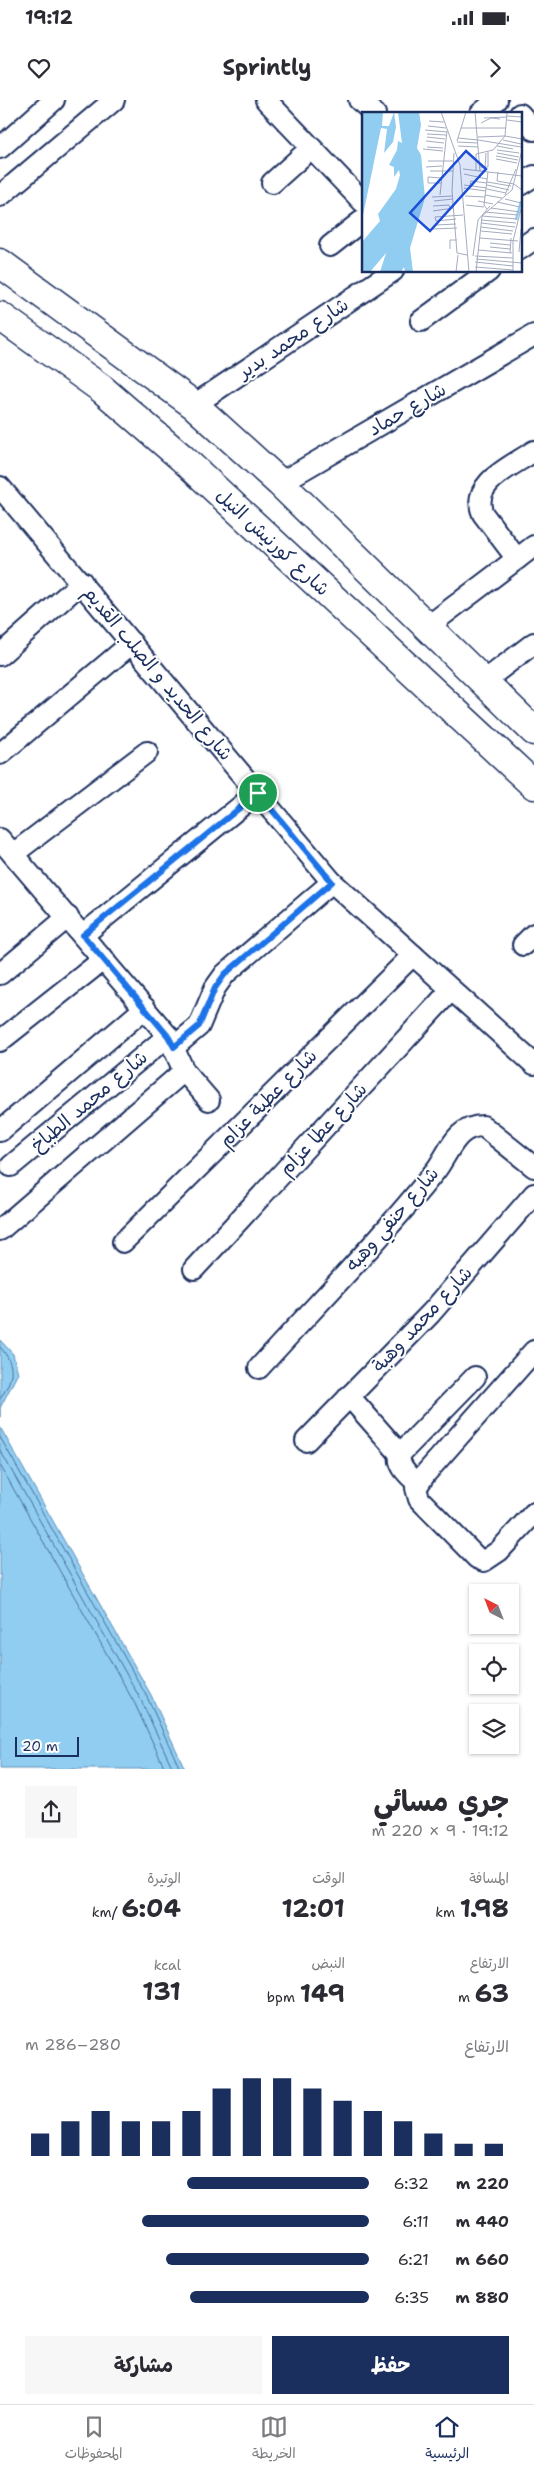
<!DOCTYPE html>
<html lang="ar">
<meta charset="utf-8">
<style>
body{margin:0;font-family:"Shantell Sans","Playpen Sans Arabic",sans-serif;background:#f7f7f7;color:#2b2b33;direction:rtl;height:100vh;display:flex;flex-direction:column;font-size:19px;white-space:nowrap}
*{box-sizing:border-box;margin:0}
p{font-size:16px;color:#7c7c81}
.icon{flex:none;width:28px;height:28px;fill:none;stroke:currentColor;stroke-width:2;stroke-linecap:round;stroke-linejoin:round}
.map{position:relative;height:1669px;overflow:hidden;direction:ltr}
.drawer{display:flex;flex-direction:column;background:#fff;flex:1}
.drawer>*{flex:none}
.needle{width:32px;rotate:318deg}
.tools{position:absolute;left:469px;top:1484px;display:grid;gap:10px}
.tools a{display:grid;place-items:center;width:50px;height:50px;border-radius:0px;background:#fff;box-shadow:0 1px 4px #0004;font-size:25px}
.scale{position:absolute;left:15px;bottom:12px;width:64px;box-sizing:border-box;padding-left:5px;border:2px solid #1b2f5e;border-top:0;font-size:14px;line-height:18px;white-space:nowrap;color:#1b2f5e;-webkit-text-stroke:4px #fff;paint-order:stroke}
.pin{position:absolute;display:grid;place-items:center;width:42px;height:42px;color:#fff;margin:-21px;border:2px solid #fff;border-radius:50%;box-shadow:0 1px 5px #0007}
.round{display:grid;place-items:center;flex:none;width:52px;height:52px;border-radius:0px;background:#f7f7f7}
.headline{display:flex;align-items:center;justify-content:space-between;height:85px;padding:0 25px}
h1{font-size:28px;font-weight:700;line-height:38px}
.figures{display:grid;grid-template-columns:repeat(3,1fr);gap:8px;height:85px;padding:5px 25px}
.figures div{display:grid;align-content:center}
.figures b{font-size:25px;font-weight:700}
.figures small{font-size:14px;font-weight:400}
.figures p{font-size:14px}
.chart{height:140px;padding:10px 25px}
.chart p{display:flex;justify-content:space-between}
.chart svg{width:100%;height:90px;margin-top:5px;stroke:#1b2f5e;stroke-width:6}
.button{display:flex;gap:10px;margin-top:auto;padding:10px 25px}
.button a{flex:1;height:58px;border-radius:0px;background:#1b2f5e;color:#fff;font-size:20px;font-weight:700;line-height:58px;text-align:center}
.button a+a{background:#f7f7f7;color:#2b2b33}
ul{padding:0 25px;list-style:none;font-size:16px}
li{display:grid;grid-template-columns:80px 60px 1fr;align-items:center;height:38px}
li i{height:12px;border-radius:6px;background:#1b2f5e}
.status{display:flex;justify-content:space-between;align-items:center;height:35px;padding:0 25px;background:#fff;direction:ltr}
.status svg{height:14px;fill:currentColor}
header{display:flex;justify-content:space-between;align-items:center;height:65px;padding:0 25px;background:#fff;font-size:22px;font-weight:700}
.tab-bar{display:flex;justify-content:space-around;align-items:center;height:70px;border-top:1px solid #e1e1e2;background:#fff;font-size:14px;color:#7c7c81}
.tab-bar a{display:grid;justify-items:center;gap:2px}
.tab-bar .on{color:#1b2f5e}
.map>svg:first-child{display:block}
.water{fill:#90cdf1;stroke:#618eb6}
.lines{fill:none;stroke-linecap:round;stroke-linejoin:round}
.shore{stroke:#4a6e99;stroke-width:1}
.street-casing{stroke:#1b2f5e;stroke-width:24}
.highway-casing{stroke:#1b2f5e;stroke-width:31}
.street{stroke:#fff;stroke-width:20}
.highway{stroke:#fff;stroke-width:28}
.route-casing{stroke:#fff;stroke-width:10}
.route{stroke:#1a73e8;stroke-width:6}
.labels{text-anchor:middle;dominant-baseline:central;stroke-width:4;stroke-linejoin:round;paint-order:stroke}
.street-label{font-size:19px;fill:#1b2f5e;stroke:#fff}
.inset-river{fill:none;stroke:#90cdf1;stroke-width:2.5}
.inset-road{fill:none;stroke:#a4acbf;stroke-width:1}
.view{fill:#1d4ed8;fill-opacity:0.15;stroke:#1d4ed8;stroke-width:2.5}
.inset-edge{fill:none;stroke:#1b2f5e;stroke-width:2.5}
</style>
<div class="status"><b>19:12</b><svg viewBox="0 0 49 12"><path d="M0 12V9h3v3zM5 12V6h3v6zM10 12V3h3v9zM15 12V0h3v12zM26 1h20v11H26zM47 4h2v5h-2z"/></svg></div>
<header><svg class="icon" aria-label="forward" viewBox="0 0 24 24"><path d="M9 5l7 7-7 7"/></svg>Sprintly<svg class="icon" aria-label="heart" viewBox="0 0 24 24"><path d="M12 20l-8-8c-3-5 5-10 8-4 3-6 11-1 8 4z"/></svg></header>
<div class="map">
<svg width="534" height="1669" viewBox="0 0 534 1669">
<rect width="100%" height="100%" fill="#fff"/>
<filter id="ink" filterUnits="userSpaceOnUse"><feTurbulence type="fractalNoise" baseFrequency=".02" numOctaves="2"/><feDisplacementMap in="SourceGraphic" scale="10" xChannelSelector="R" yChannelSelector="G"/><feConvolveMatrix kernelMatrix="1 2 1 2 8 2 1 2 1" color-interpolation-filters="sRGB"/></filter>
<g filter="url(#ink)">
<g class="water">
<polygon points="0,1240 13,1254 18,1273 0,1308 0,1318"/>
<polygon points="0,1327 151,1595 185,1669 0,1669"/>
</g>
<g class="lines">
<g class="shore">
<path d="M0,1247C17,1266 13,1279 0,1299"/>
<polyline points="0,1337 147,1597 180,1669"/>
<polyline points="0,1350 141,1600 173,1669"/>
<polyline points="0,1365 135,1604 165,1669"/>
</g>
<defs>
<g id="street">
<polyline points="266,0 363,102"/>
<polyline points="359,0 375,14"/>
<polyline points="480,14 497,0"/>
<polyline points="520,14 534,30"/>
<polyline points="0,48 54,0"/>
<polyline points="272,83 311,48"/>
<polyline points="520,85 534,76"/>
<polyline points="0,96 114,0"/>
<polyline points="330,146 363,120"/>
<polyline points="520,149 534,139"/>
<polyline points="421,221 489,171"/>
<polyline points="194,305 393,171"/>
<polyline points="280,383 534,235"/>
<polyline points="0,387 332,782 534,964"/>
<path d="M517,459L483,414C469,383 513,366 534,351"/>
<polyline points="427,527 534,446"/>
<polyline points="0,555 82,482"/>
<polyline points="483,582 534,543"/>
<polyline points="0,654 132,543"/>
<polyline points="0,739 168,936 184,971 209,1000"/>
<polyline points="13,754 147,652"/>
<polyline points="83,835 257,693"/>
<polyline points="523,845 534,834"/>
<polyline points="0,874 68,817"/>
<polyline points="0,941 104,859"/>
<polyline points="174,947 199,926 215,888 225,874 332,782"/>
<polyline points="0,1031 145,908"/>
<polyline points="11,1066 168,936"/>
<polyline points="0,1130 184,971"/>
<polyline points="123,1142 413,855"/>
<polyline points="194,1169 451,890"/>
<polyline points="534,1251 426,1373 416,1388 419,1399 477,1458 484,1461 499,1451 534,1413"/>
<path d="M259,1268C318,1203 381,1139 436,1070C450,1051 456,1026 483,1026L534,1067"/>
<polyline points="349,1296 400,1354"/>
<polyline points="306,1341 431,1213 534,1094"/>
<path d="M417,1383C409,1375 397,1366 400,1354L475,1277"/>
</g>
<g id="highway">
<polyline points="0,163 194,305 280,383 534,631"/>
<polyline points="0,216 102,289 182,358 534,685"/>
</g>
</defs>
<use href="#street" class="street-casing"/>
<use href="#highway" class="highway-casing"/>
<use href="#street" class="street"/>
<use href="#highway" class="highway"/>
</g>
</g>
<g class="lines" filter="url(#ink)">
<defs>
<polygon id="route" points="258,693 332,782 225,874 215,888 199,926 174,947 168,936 83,835"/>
</defs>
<use href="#route" class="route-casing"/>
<use href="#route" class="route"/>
</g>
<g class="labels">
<g class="street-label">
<text transform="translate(293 238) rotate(-34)">شارع محمد بدير</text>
<text transform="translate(407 309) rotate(-30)">شارع حماد</text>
<text transform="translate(273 442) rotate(43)">شارع كورنيش النيل</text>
<text transform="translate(158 573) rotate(50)">شارع الحديد و الصلب القديم</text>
<text transform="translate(268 998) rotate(-45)">شارع عطية عزام</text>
<text transform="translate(89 1001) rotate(-40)">شارع محمد الطباخ</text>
<text transform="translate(323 1029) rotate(-47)">شارع عطا عزام</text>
<text transform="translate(392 1119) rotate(-49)">شارع حنفي وهبه</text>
<text transform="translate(422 1219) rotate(-47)">شارع محمد وهبة</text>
</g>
</g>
<g transform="translate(362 12)">
<rect width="160" height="160" fill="#fff"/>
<path d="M0,0H21L20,14H27L32,0L34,15L31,30L22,41L25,17L19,16L0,108ZM36,0H57L59,13L55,36L59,43L63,86L48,136L51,160H43L42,155L39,160H18L24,141L8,160H0V130L18,109L16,102L34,77L38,63L37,58L32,65V55L27,53L35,38L36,29L40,31Z" fill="#90cdf1"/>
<path class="inset-river" d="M154,108L159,89"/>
<path class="inset-road" d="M79,0L98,53L107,160M113,0L118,59M145,4L160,5M122,6L145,5M145,8L160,10M67,9L82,10M119,11L129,6L138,7M66,14L84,16M99,16H144M63,18L85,20M65,22L84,23M143,24L145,0M143,24L160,27M65,25L83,27M116,25L143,24M96,26L116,28M116,28L159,35M141,28L159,32M64,29L82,31M95,29L104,0M95,30L116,31M96,34L116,35M135,34L151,37M65,35L81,36M61,37L81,39M135,38L157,41M92,41L90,79L95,141L105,143M135,41L157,45M134,44L156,48M134,47L155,51M66,49H91M64,55L80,54M118,55H126V40M123,56L124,41M101,57L160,64M114,58V42L131,38L143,24M68,59H91M136,60L135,69L152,72L160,78M102,62L125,67M125,70L149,74M79,71H66V65L79,66M102,73L125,76M108,73L109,69L125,71M125,73L147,78M102,76L124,79M125,77L144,81M78,83L85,19M123,83L140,86M143,83L154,57M103,84L123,85M70,85L91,84M143,87L159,91M72,89L91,87M116,89L131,92M135,90L158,95M104,93L122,95M71,94L87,93L88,97M129,96L158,100M125,97L122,93L126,60M71,99L92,96M123,100L156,103M120,104L155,107M94,107L74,109L73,105L101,103M119,108L154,111M119,111L153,115M74,113L94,112M119,115L151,119M71,117L95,116M119,119L150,122M118,126L156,129M128,131L148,133M128,135L148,137M88,137V128H95M116,138L150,141M157,140L159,117M148,141L149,126M111,144L116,108L128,94M113,144L151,146M114,147L160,151M113,150L151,154M113,155L151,158M94,160L96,143M114,160L120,104L150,78L160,38M151,160V129L160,93"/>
<path class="view" d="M104,39L124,57L68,119L48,101Z"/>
<rect width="160" height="160" class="inset-edge"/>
</g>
</svg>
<div class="tools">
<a><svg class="needle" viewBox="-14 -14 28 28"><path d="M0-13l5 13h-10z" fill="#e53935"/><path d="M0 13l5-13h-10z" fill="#7c7c81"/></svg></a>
<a><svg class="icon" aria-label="locate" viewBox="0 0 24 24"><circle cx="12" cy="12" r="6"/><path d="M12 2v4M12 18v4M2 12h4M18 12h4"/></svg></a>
<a><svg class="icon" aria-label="layers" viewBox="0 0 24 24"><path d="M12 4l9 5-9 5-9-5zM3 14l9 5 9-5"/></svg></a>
</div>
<div class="scale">20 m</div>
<div class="pin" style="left:258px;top:693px;background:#1e9e55"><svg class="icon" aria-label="arrive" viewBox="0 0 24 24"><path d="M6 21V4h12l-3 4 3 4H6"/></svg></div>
</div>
<section class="drawer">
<div class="headline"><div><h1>جري مسائي</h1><p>19:12 · 9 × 220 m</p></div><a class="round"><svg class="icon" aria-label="share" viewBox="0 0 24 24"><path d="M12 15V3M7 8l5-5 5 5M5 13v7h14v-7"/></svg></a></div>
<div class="figures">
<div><p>المسافة</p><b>1.98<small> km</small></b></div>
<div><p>الوقت</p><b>12:01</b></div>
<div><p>الوتيرة</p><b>6:04<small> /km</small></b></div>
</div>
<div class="figures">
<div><p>الارتفاع</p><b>63<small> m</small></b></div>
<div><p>النبض</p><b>149<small> bpm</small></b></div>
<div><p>kcal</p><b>131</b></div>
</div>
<div class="chart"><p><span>الارتفاع</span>280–286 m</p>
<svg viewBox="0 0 160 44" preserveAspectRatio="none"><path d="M5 44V33M15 44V27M25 44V22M35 44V27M45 44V27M55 44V22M65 44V11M75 44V6M85 44V6M95 44V11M105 44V17M115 44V22M125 44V27M135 44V33M145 44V38M155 44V38"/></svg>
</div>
<ul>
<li><b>220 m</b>6:32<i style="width:53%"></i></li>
<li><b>440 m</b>6:11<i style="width:66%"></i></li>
<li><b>660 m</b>6:21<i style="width:59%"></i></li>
<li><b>880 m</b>6:35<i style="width:52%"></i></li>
</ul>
<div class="button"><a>حفظ</a><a>مشاركة</a></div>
</section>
<nav class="tab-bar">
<a class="on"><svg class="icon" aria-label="home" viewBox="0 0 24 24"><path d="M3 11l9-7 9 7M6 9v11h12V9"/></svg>الرئيسية</a>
<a><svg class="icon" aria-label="map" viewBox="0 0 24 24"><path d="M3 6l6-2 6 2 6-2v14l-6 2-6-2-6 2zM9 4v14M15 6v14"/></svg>الخريطة</a>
<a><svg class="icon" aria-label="saved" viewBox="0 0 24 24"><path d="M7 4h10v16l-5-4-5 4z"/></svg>المحفوظات</a>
</nav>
